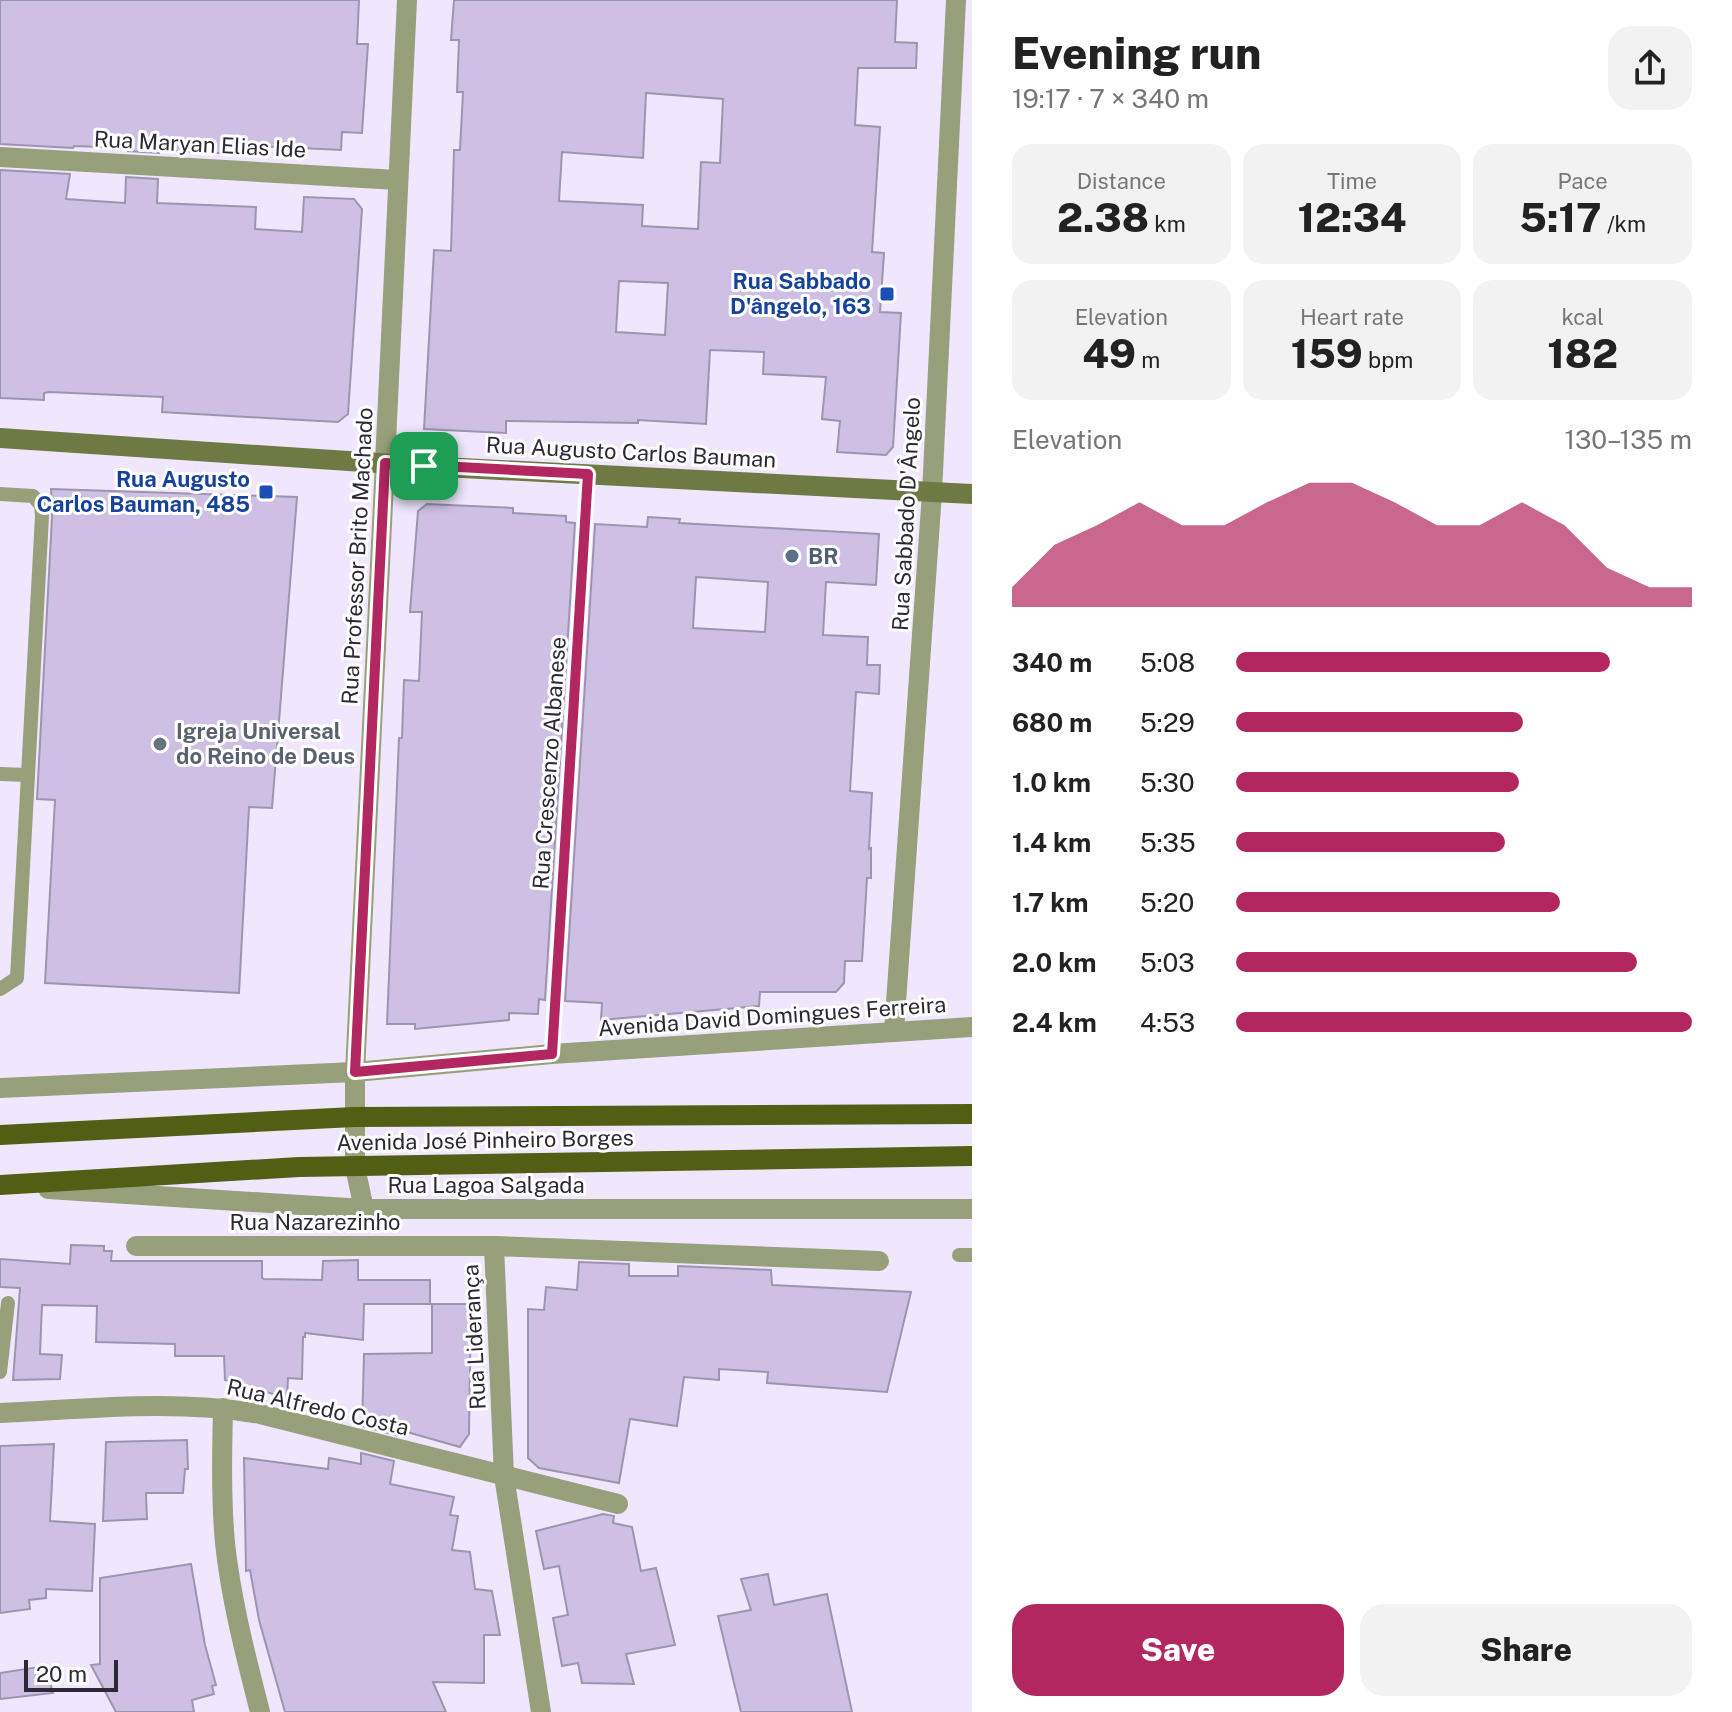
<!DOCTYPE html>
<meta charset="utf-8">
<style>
body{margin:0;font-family:"Public Sans",sans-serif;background:#f2f2f2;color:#222;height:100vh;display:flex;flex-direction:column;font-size:30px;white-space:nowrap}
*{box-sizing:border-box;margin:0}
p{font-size:26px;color:#767676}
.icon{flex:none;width:44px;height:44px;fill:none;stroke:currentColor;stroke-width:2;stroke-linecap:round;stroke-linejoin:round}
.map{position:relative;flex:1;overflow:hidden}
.panel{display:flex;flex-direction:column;background:#fff;width:760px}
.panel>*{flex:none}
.scale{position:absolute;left:24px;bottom:20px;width:94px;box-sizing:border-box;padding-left:8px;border:4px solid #2d2934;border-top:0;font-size:22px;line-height:28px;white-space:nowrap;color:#2d2934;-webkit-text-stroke:6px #fff;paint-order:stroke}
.pin{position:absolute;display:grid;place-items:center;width:68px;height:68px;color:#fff;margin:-34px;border-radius:16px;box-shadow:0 4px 12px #0006}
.round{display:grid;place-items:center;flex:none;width:84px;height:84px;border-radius:24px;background:#f2f2f2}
.headline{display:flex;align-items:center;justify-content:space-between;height:136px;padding:0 40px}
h1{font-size:44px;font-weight:800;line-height:60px}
.metrics{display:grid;grid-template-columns:repeat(3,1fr);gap:12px;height:136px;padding:8px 40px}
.metrics div{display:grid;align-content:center;border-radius:20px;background:#f2f2f2;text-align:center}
.metrics b{font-size:40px;font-weight:800}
.metrics small{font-size:22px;font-weight:400}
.metrics p{font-size:22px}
.chart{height:224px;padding:16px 40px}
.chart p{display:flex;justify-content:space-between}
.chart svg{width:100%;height:144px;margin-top:8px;fill:#b32760;opacity:.7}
.cta{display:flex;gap:16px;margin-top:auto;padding:16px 40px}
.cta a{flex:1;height:92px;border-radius:24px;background:#b32760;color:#fff;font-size:32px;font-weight:800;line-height:92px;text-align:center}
.cta a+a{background:#f2f2f2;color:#222}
ul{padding:0 40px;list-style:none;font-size:26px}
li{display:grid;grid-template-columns:128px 96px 1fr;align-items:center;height:60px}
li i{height:20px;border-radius:10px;background:#b32760}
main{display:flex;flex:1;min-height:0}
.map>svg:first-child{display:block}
.building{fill:#cec0e5;stroke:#9e94af;stroke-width:2;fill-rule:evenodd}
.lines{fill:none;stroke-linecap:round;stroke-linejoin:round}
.service{stroke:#979f7b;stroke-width:14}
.minor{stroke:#979f7b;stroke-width:20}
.tertiary{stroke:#979f7b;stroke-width:20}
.secondary{stroke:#6e7943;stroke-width:20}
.primary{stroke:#525e13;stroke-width:20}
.route-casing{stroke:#fff;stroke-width:16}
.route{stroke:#b32760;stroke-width:10}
.transit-dot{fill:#1a4fb4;stroke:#fff;stroke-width:3}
.service-dot{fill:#5c6f8a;stroke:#fff;stroke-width:3}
.worship-dot{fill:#6b7280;stroke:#fff;stroke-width:3}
.labels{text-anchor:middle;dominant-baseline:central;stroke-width:6;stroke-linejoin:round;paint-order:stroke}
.street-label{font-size:22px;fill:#2d2934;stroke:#fff}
.transit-label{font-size:22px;font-weight:bold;fill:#164399;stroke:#fff;text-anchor:end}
.service-label{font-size:22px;font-weight:bold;fill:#4e5e75;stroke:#fff;text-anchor:start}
.worship-label{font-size:22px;font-weight:bold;fill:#5b616d;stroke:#fff;text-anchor:start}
</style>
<main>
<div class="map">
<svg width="972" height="1712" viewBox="0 0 972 1712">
<rect width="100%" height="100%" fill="#f0e7ff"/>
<g class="building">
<polygon points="0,0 359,0 357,44 368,44 362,133 342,132 341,150 259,146 258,155 159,150 159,153 128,151 128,148 74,146 73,148 0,144"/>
<path d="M454,0H897L895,42L917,43L916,68H858L855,125L880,127L872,252L884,253L880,312L901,313L893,447L886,455L837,452L840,421L822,419L826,377L763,374L764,352L710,350L706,424L638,420V423L506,421V433L424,429L434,250L451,251L454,150H460L463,92H457L459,40H451ZM646,93L723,99L720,163L701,162L698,229L642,226L643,205L559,201L562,152L643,158ZM619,281L668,283L665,335L616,332Z"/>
<polygon points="0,170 70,174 66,199 125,203 126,177 158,179 157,203 256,207 255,229 302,232 304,197 354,199 362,209 348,414 338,422 301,420 162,412 163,397 49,392 44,393 44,400 0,398"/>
<polygon points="51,489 297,497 272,808 249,807 239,993 45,983 55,800 37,799 52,517"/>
<polygon points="427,504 513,508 513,513 566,516 566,522 575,523 545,1000 539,999 538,1014 509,1013 509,1020 415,1029 415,1024 387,1024 399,738 402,738 404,680 419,681 422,612 410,612 418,511"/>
<path d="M648,517L680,519L679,523L879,534L876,585L826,582L823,635L868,637L867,665H880L879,694L856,692L850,791L872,793L869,849L871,848V878H867L862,961H845L844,983L836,992H760L759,1006L601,1020L602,1003L565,1001L595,524L647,527ZM696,577L768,582L765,632L693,628Z"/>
<polygon points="71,1245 104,1246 104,1251 112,1251 111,1261 262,1261 262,1278 264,1279 322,1280 323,1261 358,1260 358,1280 430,1280 430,1304 364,1304 363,1340 305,1333 305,1337 303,1337 302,1379 288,1378 287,1398 225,1380 224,1356 175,1356 175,1344 96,1342 97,1306 42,1305 40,1354 62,1355 60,1379 13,1380 20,1288 0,1287 0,1259 70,1264"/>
<polygon points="579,1262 629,1264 629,1276 678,1276 678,1266 771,1270 772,1285 911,1292 887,1392 767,1383 768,1372 719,1369 719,1380 684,1377 677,1426 630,1419 619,1483 539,1468 528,1458 528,1309 544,1310 546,1287 577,1290"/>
<polygon points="432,1304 471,1304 469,1434 460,1447 400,1430 399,1436 362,1426 364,1354 432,1353"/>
<polygon points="187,1440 188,1469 185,1469 183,1493 146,1493 147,1519 103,1521 106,1442"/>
<polygon points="54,1444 50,1521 95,1524 92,1591 46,1589 46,1598 29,1600 30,1609 0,1613 0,1446"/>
<polygon points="361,1453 394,1461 390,1484 454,1497 450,1515 458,1516 452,1550 470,1552 475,1589 492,1591 500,1635 484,1635 484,1683 433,1682 446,1712 285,1712 259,1620 250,1570 246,1571 244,1458 328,1469 329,1458 361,1464"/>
<polygon points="603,1514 614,1516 613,1523 632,1527 641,1571 656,1568 675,1645 626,1654 634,1684 582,1683 578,1663 562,1666 553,1618 568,1615 559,1566 544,1569 536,1531"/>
<polygon points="191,1564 205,1645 216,1685 212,1686 214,1694 192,1700 194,1712 116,1712 91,1665 100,1664 100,1578"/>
<polygon points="768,1574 774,1605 827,1594 852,1712 741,1712 718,1616 751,1610 741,1579"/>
<polygon points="45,1666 53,1693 0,1699 0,1673"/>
</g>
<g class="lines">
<g class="service">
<polyline points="0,494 33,496 41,505 42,516 17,978 0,989"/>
<polyline points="0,774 28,775"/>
<polyline points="552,1054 588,474"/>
<polyline points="959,1255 972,1255"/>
<polyline points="0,1372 8,1303"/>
</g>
<g class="minor">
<polyline points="0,157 397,180"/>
<polyline points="385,463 407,0"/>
<polyline points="894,1031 932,493"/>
<polyline points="136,1246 494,1246 879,1261"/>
<polyline points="494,1246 504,1476 541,1712"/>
<path d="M223,1408C222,1453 221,1498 225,1543C231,1600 246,1657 260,1712"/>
<path d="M0,1413C87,1409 175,1399 260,1414L618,1504"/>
</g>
<g class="tertiary">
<polyline points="932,493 956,0"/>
<polyline points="0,1088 355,1072 552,1054 972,1027"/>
<polyline points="48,1189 364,1209 972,1209"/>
<polyline points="364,1209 355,1167 355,1072 385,463"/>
</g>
<polyline class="secondary" points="0,438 424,466 972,494"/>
<g class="primary">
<polyline points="0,1135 354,1117 972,1114"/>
<polyline points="0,1185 299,1167 972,1156"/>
</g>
</g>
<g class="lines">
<defs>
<polygon id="route" points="385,463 588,474 552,1054 355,1072"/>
</defs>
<use href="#route" class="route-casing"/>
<use href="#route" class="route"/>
</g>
<g class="transit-dot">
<rect x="879" y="286" width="16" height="16" rx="4"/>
<rect x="258" y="484" width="16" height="16" rx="4"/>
</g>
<circle class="service-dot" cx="792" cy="556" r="8"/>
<circle class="worship-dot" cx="160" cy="744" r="8"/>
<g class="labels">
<g class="street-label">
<text transform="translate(200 144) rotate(3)">Rua Maryan Elias Ide</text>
<text transform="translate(631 452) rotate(3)">Rua Augusto Carlos Bauman</text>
<text transform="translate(906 514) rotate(-87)">Rua Sabbado D'Ângelo</text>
<text transform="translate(357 556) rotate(-87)">Rua Professor Brito Machado</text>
<text transform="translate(549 763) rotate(-86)">Rua Crescenzo Albanese</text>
<text transform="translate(772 1016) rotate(-4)">Avenida David Domingues Ferreira</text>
<text transform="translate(485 1140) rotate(-1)">Avenida José Pinheiro Borges</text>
<text x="486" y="1185">Rua Lagoa Salgada</text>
<text x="315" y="1222">Rua Nazarezinho</text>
<text transform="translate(474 1337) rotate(-93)">Rua Liderança</text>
<text transform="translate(318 1407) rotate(13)">Rua Alfredo Costa</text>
</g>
<g class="transit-label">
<text x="871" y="281">Rua Sabbado<tspan x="871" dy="25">D'ângelo, 163</tspan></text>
<text x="250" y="479">Rua Augusto<tspan x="250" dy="25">Carlos Bauman, 485</tspan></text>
</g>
<g class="service-label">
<text x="808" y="556">BR</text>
</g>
<g class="worship-label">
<text x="176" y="731">Igreja Universal<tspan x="176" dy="25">do Reino de Deus</tspan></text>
</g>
</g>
</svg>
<div class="scale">20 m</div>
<div class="pin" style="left:424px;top:466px;background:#1e9e55"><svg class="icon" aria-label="arrive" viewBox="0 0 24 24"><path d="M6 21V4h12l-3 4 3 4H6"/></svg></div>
</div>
<section class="panel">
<div class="headline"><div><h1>Evening run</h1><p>19:17 · 7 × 340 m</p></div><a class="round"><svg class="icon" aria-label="share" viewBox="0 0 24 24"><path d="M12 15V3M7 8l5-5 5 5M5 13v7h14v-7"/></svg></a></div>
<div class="metrics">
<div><p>Distance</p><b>2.38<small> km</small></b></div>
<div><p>Time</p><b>12:34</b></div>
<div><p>Pace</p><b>5:17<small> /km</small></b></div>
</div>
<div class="metrics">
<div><p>Elevation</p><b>49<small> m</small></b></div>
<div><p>Heart rate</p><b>159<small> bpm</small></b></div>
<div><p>kcal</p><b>182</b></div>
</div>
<div class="chart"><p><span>Elevation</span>130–135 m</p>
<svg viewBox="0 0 160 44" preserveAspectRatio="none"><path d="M0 44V38L10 25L20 19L30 12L40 19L50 19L60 12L70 6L80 6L90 12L100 19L110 19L120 12L130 19L140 32L150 38L160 38V44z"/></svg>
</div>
<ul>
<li><b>340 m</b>5:08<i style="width:82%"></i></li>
<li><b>680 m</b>5:29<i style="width:63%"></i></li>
<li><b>1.0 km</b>5:30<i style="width:62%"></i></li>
<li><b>1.4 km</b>5:35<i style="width:59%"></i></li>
<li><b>1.7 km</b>5:20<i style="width:71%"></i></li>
<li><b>2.0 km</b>5:03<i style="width:88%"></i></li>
<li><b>2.4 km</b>4:53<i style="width:100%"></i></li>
</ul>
<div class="cta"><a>Save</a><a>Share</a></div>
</section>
</main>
